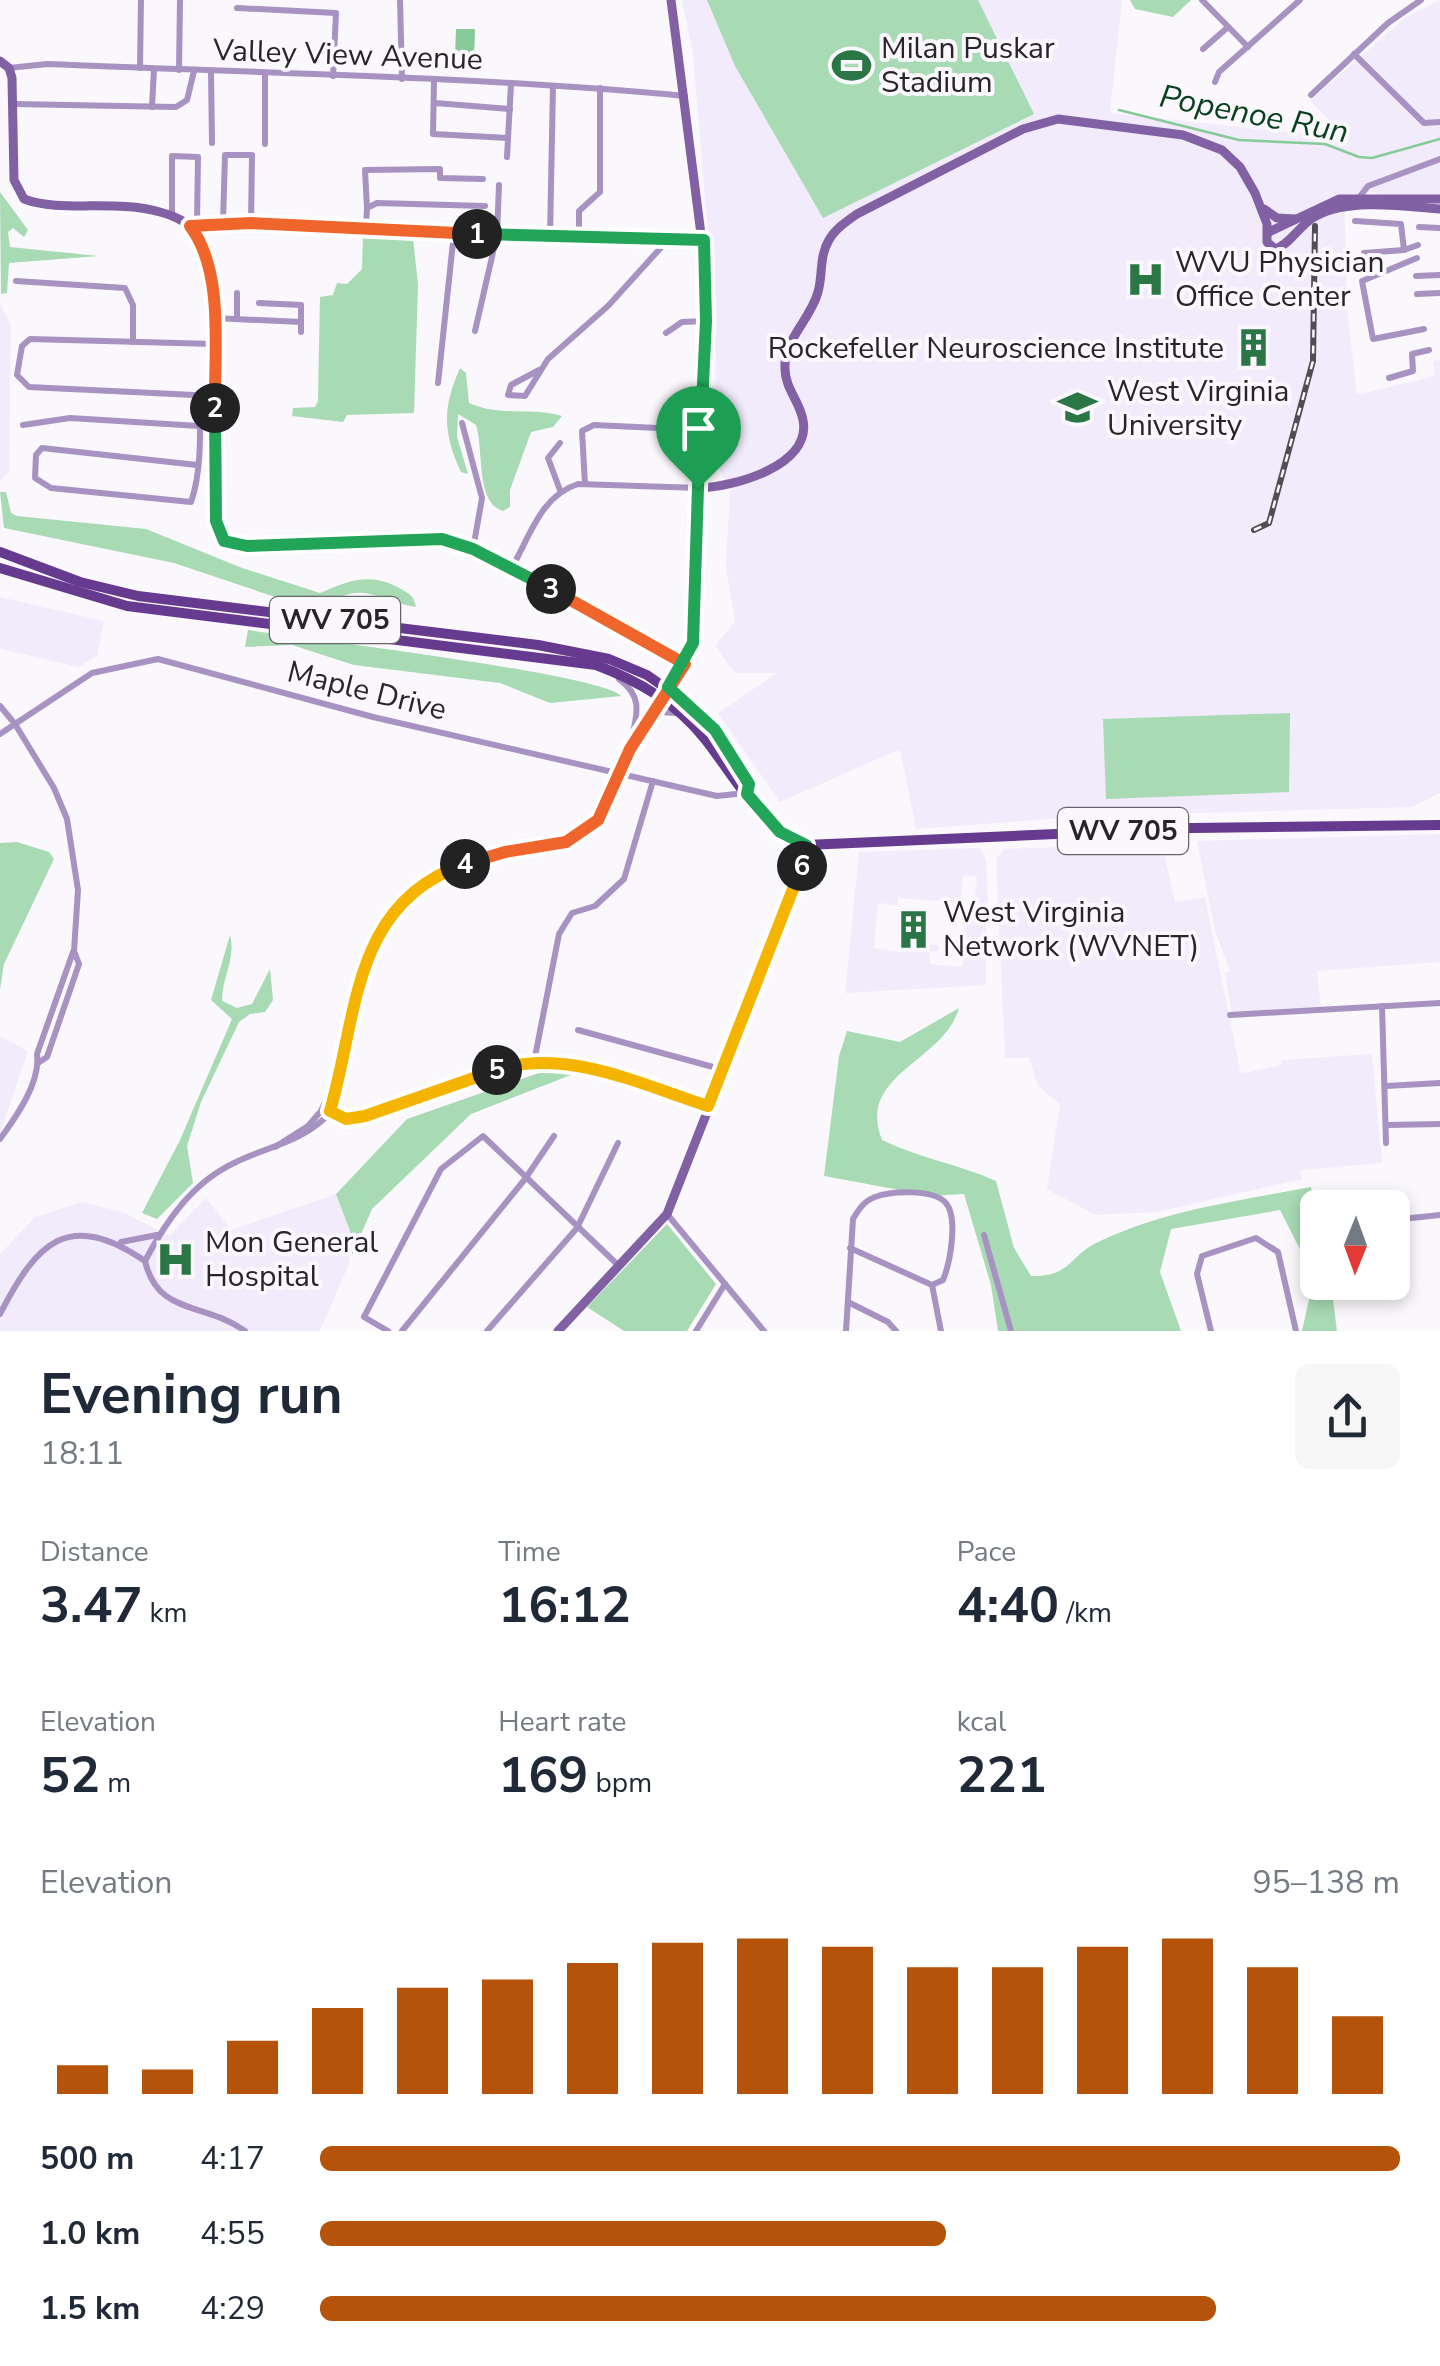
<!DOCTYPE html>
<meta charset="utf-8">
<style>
body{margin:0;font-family:"Nunito Sans",sans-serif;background:#f6f6f7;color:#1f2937;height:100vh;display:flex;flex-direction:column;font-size:38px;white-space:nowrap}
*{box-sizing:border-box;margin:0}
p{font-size:32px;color:#747a83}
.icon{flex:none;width:55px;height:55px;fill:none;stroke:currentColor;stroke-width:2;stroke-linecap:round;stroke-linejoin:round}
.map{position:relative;height:1331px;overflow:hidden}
.sheet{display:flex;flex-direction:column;background:#fff;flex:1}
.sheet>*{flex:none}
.needle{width:65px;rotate:181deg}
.buttons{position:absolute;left:1300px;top:1190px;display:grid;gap:20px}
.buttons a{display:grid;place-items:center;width:110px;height:110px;border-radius:15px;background:#fff;box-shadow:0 5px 15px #0003;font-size:50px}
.pin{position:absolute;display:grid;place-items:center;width:85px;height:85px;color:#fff;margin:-102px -42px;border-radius:50% 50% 50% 0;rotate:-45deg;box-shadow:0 0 10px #0007}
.pin .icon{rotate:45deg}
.km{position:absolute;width:50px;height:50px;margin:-25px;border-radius:50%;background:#222;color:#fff;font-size:28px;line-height:50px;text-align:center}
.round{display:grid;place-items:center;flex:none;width:105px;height:105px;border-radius:15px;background:#f6f6f7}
.summary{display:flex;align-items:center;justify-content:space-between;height:170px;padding:0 40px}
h1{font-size:55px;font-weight:700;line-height:75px}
.figures{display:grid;grid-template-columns:repeat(3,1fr);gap:15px;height:170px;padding:10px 40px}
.figures div{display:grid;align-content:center}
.figures b{font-size:50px;font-weight:700}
.figures small{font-size:28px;font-weight:400}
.figures p{font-size:28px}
.chart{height:280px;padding:20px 40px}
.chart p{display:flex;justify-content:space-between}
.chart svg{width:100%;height:180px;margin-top:10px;stroke:#b45309;stroke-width:6}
ul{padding:0 40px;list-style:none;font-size:32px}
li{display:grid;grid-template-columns:160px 120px 1fr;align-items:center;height:75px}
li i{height:25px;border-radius:12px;background:#b45309}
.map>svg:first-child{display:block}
.built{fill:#f2ebfb}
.green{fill:#a8dab4}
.water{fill:#85ca97}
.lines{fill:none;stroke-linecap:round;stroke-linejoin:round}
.stream{stroke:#85ca97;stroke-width:2.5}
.street{stroke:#a892c2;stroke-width:6}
.secondary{stroke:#8160a4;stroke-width:9}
.primary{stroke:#663a8e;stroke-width:10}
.rail-casing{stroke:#504d53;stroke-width:6}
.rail{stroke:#faf8fc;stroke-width:2.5;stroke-dasharray:8;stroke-linecap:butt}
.split-1-casing{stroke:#fff;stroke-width:20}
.split-2-casing{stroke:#fff;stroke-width:20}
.split-3-casing{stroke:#fff;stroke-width:20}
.split-4-casing{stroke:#fff;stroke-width:20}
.split-5-casing{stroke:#fff;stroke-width:20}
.split-6-casing{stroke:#fff;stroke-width:20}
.split-7-casing{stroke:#fff;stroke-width:20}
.split-1{stroke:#22a559;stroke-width:12}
.split-2{stroke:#f0652b;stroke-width:12}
.split-3{stroke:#22a559;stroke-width:12}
.split-4{stroke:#f0652b;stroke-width:12}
.split-5{stroke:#f5b400;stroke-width:12}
.split-6{stroke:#f5b400;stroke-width:12}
.split-7{stroke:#22a559;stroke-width:12}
.labels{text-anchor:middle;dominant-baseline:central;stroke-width:8;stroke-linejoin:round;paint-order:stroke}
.shield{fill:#faf8fc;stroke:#66646a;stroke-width:2.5}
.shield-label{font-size:28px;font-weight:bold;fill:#27242b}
.poi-label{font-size:30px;fill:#27242b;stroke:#faf8fc;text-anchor:start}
.street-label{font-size:30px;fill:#27242b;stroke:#faf8fc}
.water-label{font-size:32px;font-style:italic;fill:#083f1f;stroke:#faf8fc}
</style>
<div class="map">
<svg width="1440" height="1331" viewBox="0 0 1440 1331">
<rect width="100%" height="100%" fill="#faf8fc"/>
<g class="built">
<polygon points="682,0 1122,0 1110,113 1317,135 1331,122 1310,101 1406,17 1440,0 1440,215 1371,192 1344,201 1348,317 1357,395 1435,376 1433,361 1440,360 1440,793 1412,807 1092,816 916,829 900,749 780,802 718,713 777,673 735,673 715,646 735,621 726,567 730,491 717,465 715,318 693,53"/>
<polygon points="0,304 11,324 9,471 0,481"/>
<polygon points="0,597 104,621 97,656 79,667 0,649"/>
<polygon points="1440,834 1440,962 1317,971 1321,1008 1232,1013 1225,973 1230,972 1215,930 1197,841"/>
<polygon points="1162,844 1175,902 1205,897 1241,1074 1281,1065 1281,1060 1372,1054 1382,1163 1300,1170 1302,1179 1157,1212 1095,1215 1047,1189 1060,1104 1038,1086 1029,1058 1005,1058 996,859 1004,849"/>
<polygon points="980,848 986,860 988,902 982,907 974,909 977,877 963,875 960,907 951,907 951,902 898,898 897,905 878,903 874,948 898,952 899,942 939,945 938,951 929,951 930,964 963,967 965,919 986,915 986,985 845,993 859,852"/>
<polygon points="0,1036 28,1051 0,1134"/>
<polygon points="336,1194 350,1231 349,1264 320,1331 0,1331 0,1254 35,1217 82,1202 123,1212 169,1236 206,1198 231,1230"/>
</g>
<g class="green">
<polygon points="707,0 978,0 1034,114 823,218 735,66"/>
<polygon points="1130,0 1191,0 1173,17 1135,9"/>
<polygon points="0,192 28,230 24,237 13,228 8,232 10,247 99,256 9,263 7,293 1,294"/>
<polygon points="363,236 413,237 418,285 414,413 347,415 343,422 292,416 293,408 315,407 318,401 320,297 333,295 337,283 347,284 362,269"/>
<path d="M460,368L466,373L469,403C501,417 530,407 562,416L553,427L531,432L510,490V507L503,511C475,503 484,449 476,425L458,414L457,437L468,474L461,472C442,432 443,406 460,368Z"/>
<path d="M0,492H6L11,513L17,516L146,529L242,568L320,593C350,580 371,572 401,589C410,594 414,596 416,607C376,601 363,579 326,606L284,600L174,563L4,528Z"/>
<path d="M248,630C299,638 602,674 621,696L550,703L500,683L354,665L292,645L245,647Z"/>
<polygon points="1290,713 1289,792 1106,799 1103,719"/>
<polygon points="17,842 49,852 54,859 4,964 0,989 0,843"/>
<path d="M230,935C236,960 222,976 222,1001L237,1008L252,1004L270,969L273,1000L265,1012L250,1014L239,1022L201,1102L187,1146L193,1183L157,1219L142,1213L180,1140L232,1019L211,1000Z"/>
<path d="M959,1008C944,1062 856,1074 882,1140C919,1158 958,1164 996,1181L1014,1248L1031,1276C1070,1277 1069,1257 1096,1243C1163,1210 1238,1201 1311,1187L1317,1218L1318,1282L1331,1283L1337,1331H1302L1314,1277L1280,1210L1171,1229L1160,1272L1181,1331H998L991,1285L964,1194L932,1196L824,1176L839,1056L847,1031L900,1042Z"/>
<polygon points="539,1073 576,1073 471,1114 372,1209 352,1255 350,1231 336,1194 407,1119"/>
<polygon points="667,1224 716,1284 687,1331 624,1331 587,1307"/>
</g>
<polygon class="water" points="456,29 475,29 474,57 455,57"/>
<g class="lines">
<polyline class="stream" points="1119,110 1239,140 1325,144 1359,157 1372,158 1440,139"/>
<g class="street">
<polyline points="400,0 402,79"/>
<polyline points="1202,0 1248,47"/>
<polyline points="237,8 336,13 333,76"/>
<polyline points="1203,49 1228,27"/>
<polyline points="1354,54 1424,123 1440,122"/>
<path d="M9,68L47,64C259,73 473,76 685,96"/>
<polyline points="140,68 141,0"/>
<polyline points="179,70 180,0"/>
<polyline points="211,72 212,143"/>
<polyline points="434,81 433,134 508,138"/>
<polyline points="1215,82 1219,72 1300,0"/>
<polyline points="1311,95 1388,23 1421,0"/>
<polyline points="435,103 510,109"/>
<polyline points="13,104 176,107 187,100 194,71"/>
<polyline points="152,107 154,69"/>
<polyline points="265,144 265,74"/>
<polyline points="507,157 511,84"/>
<polyline points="1358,199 1368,186 1440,159"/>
<polyline points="367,208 365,170 440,169 440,178 483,179"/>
<polyline points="172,216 172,156 198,157 197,223"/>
<polyline points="1355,221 1401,224 1404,250 1418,245"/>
<polyline points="223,223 225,155 252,155 251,223"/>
<polyline points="190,226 251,223 703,240"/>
<polyline points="366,227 367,208 377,203 485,206"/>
<polyline points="1419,227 1440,228"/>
<polyline points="550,235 553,86"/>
<polyline points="579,236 579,211 600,192 600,88"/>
<polyline points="1364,253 1404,250"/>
<polyline points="1417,258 1362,281 1373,339 1424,329"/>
<polyline points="1416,276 1440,275"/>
<polyline points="16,281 125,288 133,305 133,342"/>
<polyline points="1417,294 1440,293"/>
<polyline points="259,303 301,305 301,332"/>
<polyline points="213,318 301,322"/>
<polyline points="237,319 237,293"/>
<polyline points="475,331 497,235 499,185"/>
<polyline points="666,333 682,322 706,321"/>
<polyline points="214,344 30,339 22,346 17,375 29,387 215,396"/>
<polyline points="539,370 511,385 508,395 525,396 548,359 608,306 666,242"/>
<polyline points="1389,378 1413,371 1412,354 1429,350"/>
<polyline points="438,383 454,233"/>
<polyline points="462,423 482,498 473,549"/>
<polyline points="23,425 70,418 199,426"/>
<polyline points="560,443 548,458 560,490"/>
<path d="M197,465L42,448L36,455L35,478L51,488L191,502C202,471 200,429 200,396"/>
<polyline points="585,484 582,431 594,425 701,430"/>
<path d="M511,569C530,537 540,496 578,484L699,488"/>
<path d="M619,679C645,698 636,716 631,743"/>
<polyline points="0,706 15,724 92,673 158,659 373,717 717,796 745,793"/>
<polyline points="0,734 15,724 54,788 67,819 78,890 74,951 79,964 47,1057 38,1063"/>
<polyline points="644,734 660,712 675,713"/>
<polyline points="1382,1006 1386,1143"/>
<polyline points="1230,1015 1440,1003"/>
<polyline points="578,1030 724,1070"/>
<polyline points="534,1062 559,934 572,913 595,906 624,879 653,781"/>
<polyline points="1386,1086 1440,1083"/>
<path d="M325,1118C392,1120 452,1080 515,1064C570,1051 655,1089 708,1106"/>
<polyline points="1389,1125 1440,1124"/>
<path d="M0,1139C16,1117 41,1082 37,1054L73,952"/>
<path d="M275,1147L308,1126L321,1111C352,1046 348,962 399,906C426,877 467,859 506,852C537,845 576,846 598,820C614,802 620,772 629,751C637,732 650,715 660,698"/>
<polyline points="667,1214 764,1331"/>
<polyline points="1392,1220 1440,1215"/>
<polyline points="984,1235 1011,1331"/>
<polyline points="121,1242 157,1235"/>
<polyline points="850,1248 932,1285 941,1331"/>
<path d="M145,1261C166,1221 192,1183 234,1163C266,1147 298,1143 325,1118L339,1068"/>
<polyline points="848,1302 888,1322 896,1331"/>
<path d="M0,1314C37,1242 68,1209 145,1261C158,1316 203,1301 245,1331"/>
<polyline points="388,1331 364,1317 441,1169 483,1136 618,1265"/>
<polyline points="402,1331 525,1179 554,1136"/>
<polyline points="487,1331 577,1228 618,1143"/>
<polyline points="696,1331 725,1284"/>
<path d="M846,1331L853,1219C859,1209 864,1201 875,1197C891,1191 932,1189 945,1202C959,1216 950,1263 943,1280L932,1285"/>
<polyline points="1211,1331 1197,1274 1202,1256 1256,1238 1278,1252 1296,1331"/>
</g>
<g class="secondary">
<path d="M0,61L9,68L12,78L14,180L24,199C61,213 116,199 160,212C175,216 189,222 197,236C226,285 213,449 215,510L217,529L224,541L247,546L371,540L453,541L594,611L685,664"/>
<polyline points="1264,209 1277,218 1295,219"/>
<polyline points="1269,232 1339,199 1440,199"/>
<path d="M699,488C733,487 812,466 803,420C800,402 785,388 785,369C783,340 811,319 818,292C823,275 819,256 829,240C835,229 847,221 857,214L1023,129L1058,119L1183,135L1222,150L1240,167L1255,193L1267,224V242L1275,249C1289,246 1300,224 1316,216C1349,198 1403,206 1440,209"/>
<polyline points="665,692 685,664 693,643 707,281 671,0"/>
<polyline points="558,1331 667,1214 785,914 806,845"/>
</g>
<g class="primary">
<polyline points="0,552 80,582 138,596 538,645 609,659 647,675 697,710 749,784 747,793"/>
<path d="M0,568L127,606L596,665C639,681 675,702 705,739C735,777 759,826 806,845L1192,828L1440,825"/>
</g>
<defs>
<polyline id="rail" points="1254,530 1269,523 1313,361 1315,226"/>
</defs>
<use href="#rail" class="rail-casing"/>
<use href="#rail" class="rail"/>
</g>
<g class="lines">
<defs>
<polyline id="split-1" points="477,234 704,240 706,321 698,488"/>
<path id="split-2" d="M215,408C214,353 225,272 190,226L251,223L477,234"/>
<polyline id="split-3" points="215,408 216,521 224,541 247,546 442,539 473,549 551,589"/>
<polyline id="split-4" points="465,864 505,852 566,842 598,820 630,749 685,664 551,589"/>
<path id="split-5" d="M465,864C351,903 358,1016 330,1111L346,1119L365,1116L497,1070"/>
<path id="split-6" d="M497,1070C565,1047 642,1085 708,1106L802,866"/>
<polyline id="split-7" points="698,488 693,643 668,687 715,730 749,784 747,794 780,832 806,845 802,866"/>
</defs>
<use href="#split-1" class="split-1-casing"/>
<use href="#split-2" class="split-2-casing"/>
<use href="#split-3" class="split-3-casing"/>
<use href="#split-4" class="split-4-casing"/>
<use href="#split-5" class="split-5-casing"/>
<use href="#split-6" class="split-6-casing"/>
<use href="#split-7" class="split-7-casing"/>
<use href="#split-1" class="split-1"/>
<use href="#split-2" class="split-2"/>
<use href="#split-3" class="split-3"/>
<use href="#split-4" class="split-4"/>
<use href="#split-5" class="split-5"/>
<use href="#split-6" class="split-6"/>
<use href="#split-7" class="split-7"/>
</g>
<defs>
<symbol id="stadium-bare" viewBox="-9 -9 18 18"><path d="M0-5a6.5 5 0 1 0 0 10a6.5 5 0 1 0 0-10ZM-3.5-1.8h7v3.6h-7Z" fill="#2a7645" stroke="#faf8fc" stroke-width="2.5" paint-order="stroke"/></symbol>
<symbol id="hospital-bare" viewBox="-9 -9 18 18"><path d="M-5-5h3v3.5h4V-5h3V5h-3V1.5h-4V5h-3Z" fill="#2a7645" stroke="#faf8fc" stroke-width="2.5" paint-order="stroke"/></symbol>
<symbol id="building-bare" viewBox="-9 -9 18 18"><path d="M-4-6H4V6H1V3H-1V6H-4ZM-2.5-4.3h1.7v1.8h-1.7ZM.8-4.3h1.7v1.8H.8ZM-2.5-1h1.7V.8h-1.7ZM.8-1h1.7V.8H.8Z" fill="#2a7645" stroke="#faf8fc" stroke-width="2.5" paint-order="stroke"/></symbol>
<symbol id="university-bare" viewBox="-9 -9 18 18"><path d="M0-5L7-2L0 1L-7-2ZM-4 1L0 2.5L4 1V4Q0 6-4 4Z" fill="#2a7645" stroke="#faf8fc" stroke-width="2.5" paint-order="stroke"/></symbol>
</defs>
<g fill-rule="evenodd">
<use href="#stadium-bare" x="824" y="38" width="55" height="55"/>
<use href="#hospital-bare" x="1118" y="252" width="55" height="55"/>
<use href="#building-bare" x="1226" y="320" width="55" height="55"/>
<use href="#university-bare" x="1050" y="380" width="55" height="55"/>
<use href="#building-bare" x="886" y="902" width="55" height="55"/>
<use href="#hospital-bare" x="148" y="1232" width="55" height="55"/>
</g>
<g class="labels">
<g class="shield">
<rect x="270" y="597" width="130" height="46" rx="8"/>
<rect x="1058" y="808" width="130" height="46" rx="8"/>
</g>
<g class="shield-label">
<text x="335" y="620">WV 705</text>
<text x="1123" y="831">WV 705</text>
</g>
<g class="poi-label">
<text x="881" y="48">Milan Puskar<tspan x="881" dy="34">Stadium</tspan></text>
<text x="1175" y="262">WVU Physician<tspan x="1175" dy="34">Office Center</tspan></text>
<text x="1224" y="348" text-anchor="end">Rockefeller Neuroscience Institute</text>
<text x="1107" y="391">West Virginia<tspan x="1107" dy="34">University</tspan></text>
<text x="943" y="912">West Virginia<tspan x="943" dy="34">Network (WVNET)</tspan></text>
<text x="205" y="1242">Mon General<tspan x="205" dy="34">Hospital</tspan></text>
</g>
<g class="street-label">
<text transform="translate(348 55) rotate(2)">Valley View Avenue</text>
<text transform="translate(367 691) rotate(14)">Maple Drive</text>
</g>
<g class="water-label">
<text transform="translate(1254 114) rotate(11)">Popenoe Run</text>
</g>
</g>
</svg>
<div class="buttons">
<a><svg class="needle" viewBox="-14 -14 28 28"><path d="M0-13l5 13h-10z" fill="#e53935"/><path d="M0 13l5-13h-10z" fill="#747a83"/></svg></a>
</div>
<div class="pin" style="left:698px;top:488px;background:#1e9e55"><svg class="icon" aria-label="arrive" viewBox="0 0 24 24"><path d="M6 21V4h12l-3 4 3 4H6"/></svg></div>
<b class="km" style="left:477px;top:234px">1</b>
<b class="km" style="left:215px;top:408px">2</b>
<b class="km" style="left:551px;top:589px">3</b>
<b class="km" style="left:465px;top:864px">4</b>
<b class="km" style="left:497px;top:1070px">5</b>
<b class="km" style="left:802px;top:866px">6</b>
</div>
<section class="sheet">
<div class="summary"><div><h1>Evening run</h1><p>18:11</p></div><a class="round"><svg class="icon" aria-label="share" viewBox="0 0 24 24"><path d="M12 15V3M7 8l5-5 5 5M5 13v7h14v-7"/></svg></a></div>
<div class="figures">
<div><p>Distance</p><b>3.47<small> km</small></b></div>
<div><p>Time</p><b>16:12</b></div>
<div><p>Pace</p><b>4:40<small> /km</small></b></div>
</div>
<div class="figures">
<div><p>Elevation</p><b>52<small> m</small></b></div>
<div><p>Heart rate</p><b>169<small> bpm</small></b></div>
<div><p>kcal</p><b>221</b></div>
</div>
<div class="chart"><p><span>Elevation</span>95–138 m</p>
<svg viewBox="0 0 160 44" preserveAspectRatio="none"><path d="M5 44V37M15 44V38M25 44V31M35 44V23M45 44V18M55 44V16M65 44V12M75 44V7M85 44V6M95 44V8M105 44V13M115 44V13M125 44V8M135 44V6M145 44V13M155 44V25"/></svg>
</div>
<ul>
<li><b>500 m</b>4:17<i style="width:100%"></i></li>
<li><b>1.0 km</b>4:55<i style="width:58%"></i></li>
<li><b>1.5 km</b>4:29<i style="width:83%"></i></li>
</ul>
</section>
